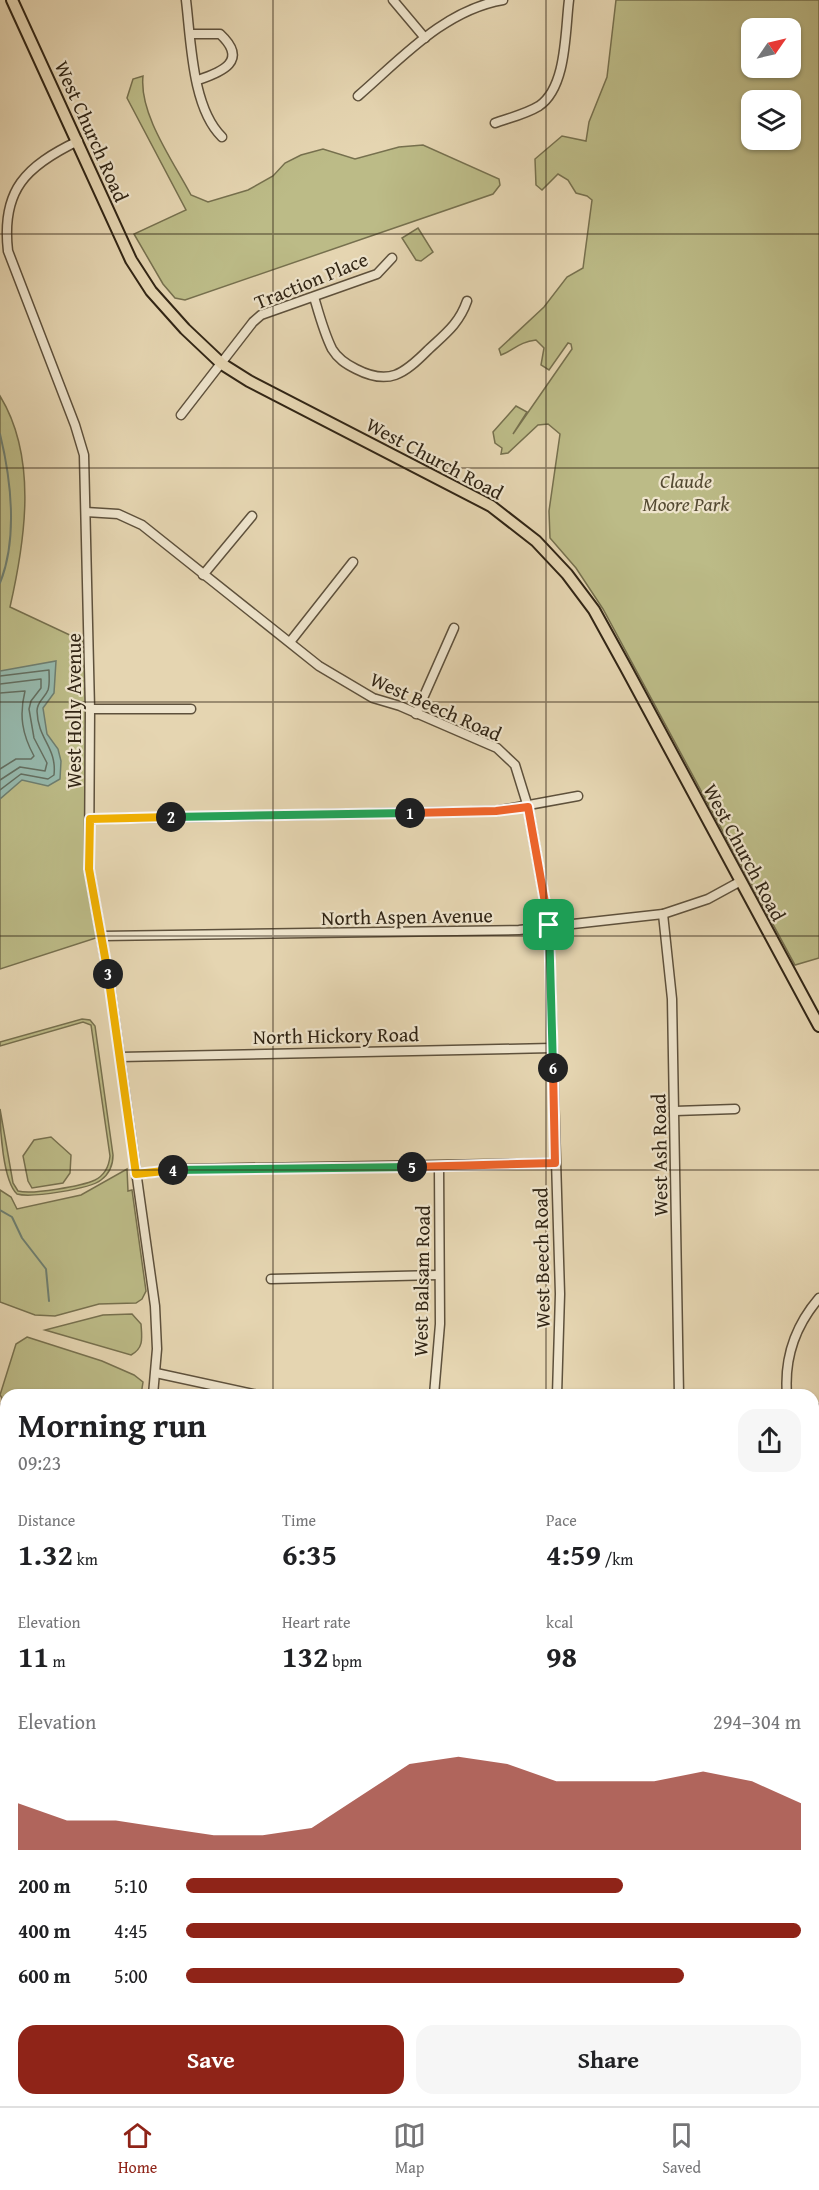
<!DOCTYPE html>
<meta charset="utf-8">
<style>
body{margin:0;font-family:"Gentium Book Plus",serif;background:#f6f6f6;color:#202124;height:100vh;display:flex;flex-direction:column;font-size:22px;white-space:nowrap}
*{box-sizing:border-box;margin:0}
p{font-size:20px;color:#757577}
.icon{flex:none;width:33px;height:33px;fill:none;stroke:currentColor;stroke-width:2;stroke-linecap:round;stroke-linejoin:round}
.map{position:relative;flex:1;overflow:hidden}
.sheet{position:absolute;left:0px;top:1389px;width:819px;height:717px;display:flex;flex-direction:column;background:#fff;border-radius:18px 18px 0 0;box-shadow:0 2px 4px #0004}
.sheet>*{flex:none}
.needle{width:39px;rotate:56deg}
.buttons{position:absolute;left:741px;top:18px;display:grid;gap:12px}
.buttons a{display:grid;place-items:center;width:60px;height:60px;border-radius:12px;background:#fff;box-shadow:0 2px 4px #0004;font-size:30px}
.pin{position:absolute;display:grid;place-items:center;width:51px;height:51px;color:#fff;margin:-26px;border-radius:12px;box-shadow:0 3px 9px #0006}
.km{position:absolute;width:30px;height:30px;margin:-15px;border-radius:50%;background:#222;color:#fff;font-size:16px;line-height:30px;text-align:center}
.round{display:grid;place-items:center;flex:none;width:63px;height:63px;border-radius:18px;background:#f6f6f6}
.headline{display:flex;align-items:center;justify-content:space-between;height:102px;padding:0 18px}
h1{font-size:33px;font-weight:600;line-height:45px}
.figures{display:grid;grid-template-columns:repeat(3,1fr);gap:9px;height:102px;padding:6px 18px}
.figures div{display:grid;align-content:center}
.figures b{font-size:30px;font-weight:600}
.figures small{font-size:16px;font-weight:400}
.figures p{font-size:16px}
.chart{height:168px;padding:12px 18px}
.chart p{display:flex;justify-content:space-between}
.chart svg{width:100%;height:108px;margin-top:6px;fill:#8f2418;opacity:.7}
.button{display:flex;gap:12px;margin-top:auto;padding:12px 18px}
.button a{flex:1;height:69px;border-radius:18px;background:#8f2418;color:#fff;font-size:24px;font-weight:600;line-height:69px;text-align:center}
.button a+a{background:#f6f6f6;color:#202124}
ul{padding:0 18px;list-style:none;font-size:20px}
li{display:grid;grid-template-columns:96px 72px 1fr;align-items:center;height:45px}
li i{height:15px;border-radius:8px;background:#8f2418}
.tabs{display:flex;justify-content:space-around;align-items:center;height:84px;border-top:2px solid #e0e0e0;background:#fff;font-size:16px;color:#757577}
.tabs a{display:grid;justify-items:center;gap:3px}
.tabs .selected{color:#8f2418}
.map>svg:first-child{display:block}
.green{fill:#bcbb87;stroke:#76704e;stroke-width:1.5;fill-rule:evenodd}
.water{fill:#96b9ad;stroke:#6e7e70;stroke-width:1.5}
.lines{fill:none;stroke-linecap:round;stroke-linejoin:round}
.shore{stroke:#646f61;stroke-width:1.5}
.stream{stroke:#6e7e70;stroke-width:2}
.minor-casing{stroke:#5e513c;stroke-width:11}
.major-casing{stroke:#312515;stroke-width:14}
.minor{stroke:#eee4cc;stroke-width:8}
.major{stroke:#e5d5b1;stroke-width:10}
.split-1-casing{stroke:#fff;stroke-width:12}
.split-2-casing{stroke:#fff;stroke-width:12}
.split-3-casing{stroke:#fff;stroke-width:12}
.split-4-casing{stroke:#fff;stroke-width:12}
.split-5-casing{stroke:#fff;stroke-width:12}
.split-6-casing{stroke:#fff;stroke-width:12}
.split-7-casing{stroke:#fff;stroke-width:12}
.split-1{stroke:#f0652b;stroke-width:8}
.split-2{stroke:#22a559;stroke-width:8}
.split-3{stroke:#f5b400;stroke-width:8}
.split-4{stroke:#f5b400;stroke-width:8}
.split-5{stroke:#22a559;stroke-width:8}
.split-6{stroke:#f0652b;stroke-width:8}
.split-7{stroke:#22a559;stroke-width:8}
.grid{fill:none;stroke:#312515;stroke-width:1.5;stroke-opacity:0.55}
.labels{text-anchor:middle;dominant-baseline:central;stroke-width:4.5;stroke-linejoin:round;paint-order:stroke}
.street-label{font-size:20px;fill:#312515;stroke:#eee4cc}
.park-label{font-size:20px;font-style:italic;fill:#544a32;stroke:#eee4cc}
</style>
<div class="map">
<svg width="819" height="2106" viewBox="0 0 819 2106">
<rect width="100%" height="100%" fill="#e5d5b1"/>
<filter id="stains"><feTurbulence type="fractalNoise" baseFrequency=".00333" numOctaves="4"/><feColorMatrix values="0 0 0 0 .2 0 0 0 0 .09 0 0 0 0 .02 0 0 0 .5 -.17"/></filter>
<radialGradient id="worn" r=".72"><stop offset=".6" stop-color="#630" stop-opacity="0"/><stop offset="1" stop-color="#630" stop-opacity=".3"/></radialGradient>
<g class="green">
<path d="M616,0H819V958L795,965L603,609L576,568L550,538L549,511L560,434L548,424L538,425L508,453L501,454L502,448L495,443L493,432L516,406L527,412L513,434L572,349L571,344L568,343L549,370L541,365L544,348L536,340C519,342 514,350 501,355L499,349L544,307L567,277L583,268L592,200L587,196L576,193L568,180L558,174L542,190L536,185L535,159L562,136L586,141L589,122L607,77ZM752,28H790V68H752ZM752,100H790V140H752Z"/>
<path d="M143,76C139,114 173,161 191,195L208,202L248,190L273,176L285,163L301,155L323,149L355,159L399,147L423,145L499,179L500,185L493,194L185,300L175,298L163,284L134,234L186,210L127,98L133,79Z"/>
<polygon points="418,228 433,252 421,261 416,260 402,238"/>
<path d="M0,396C38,458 25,541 10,607L89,644V869L102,936L0,969Z"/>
<path d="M82,1019L90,1020L95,1026L113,1155C113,1165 109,1174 101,1180C90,1189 31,1198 17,1194C3,1181 0,1129 0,1109L13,1183L18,1191C32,1195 82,1186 95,1180C105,1175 109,1166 110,1156L91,1025L83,1022L0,1046V1042Z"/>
<polygon points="51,1137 71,1155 70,1173 63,1183 32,1188 28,1181 23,1156 34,1140"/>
<polygon points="127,1169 128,1191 132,1190 146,1291 142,1299 136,1303 99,1304 55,1316 35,1315 0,1302 0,1190 11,1197 17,1209 81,1195"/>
<path d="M132,1314L141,1324C142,1338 144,1348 131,1355L45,1330L103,1315Z"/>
<polygon points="27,1337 102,1361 134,1375 143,1382 141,1395 6,1395 6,1440 0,1434 2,1398 0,1395 16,1344"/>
</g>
<polygon class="water" points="56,661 54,693 43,708 47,734 58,749 61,761 60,779 48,786 22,780 0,799 0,671"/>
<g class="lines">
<g class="shore">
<path d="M0,676L49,670C49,676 50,684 48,690C45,698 37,701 37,711C38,740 57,747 54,775L48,779L21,774L0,790"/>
<polyline points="0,684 41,679 41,688 31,701 29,709 34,738 47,763 45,771 20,767 0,780"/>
<path d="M0,693L25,691C19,715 22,734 34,756L31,759H16L0,769"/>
</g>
<g class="stream">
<path d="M0,434C11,479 18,538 0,583"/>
<polyline points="0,1210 12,1217 22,1238 46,1269 49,1301"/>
</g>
<defs>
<g id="minor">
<path d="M186,0C191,41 192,108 222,137"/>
<polyline points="393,0 425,38"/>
<path d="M191,34H220C249,61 222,72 198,80"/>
<path d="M358,96C401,59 444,10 503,0"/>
<path d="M495,123C509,118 526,114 539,106C567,87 565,31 569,0"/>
<path d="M78,141C26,166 1,190 8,251L75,425L84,455L90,709L89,869L110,986L155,1306L157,1349L153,1395"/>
<path d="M314,297C319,314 324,333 332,349C338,359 346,364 356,369C389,386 404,374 428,350C445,334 459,324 467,301"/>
<polyline points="181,415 253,322 261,315 377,274 392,258"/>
<polyline points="86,512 118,514 142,525 319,666 373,698 400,706 497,748 515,765 528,807 549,925 560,1294 557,1395"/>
<polyline points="203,575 252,516"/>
<polyline points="290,642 353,562"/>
<polyline points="90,709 191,709"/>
<polyline points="416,714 454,628"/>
<polyline points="90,819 496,811 578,796"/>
<polyline points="663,914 672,999 679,1395"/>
<polyline points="102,936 519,930 663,914 708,899 741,881"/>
<polyline points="120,1057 552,1048"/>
<polyline points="675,1111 735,1109"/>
<polyline points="136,1174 185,1169 555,1163"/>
<polyline points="271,1279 438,1275"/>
<polyline points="156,1373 258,1395"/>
<polyline points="434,1395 440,1324 439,1167"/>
<path d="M787,1395C784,1358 795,1326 819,1298"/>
<polyline points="813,1488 819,1488"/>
<polyline points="813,1596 819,1596"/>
<polyline points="0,1717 6,1719"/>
<polyline points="0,1728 6,1730"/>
<polyline points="813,1757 819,1757"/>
<polyline points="813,2000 819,2005"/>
<polyline points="0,2092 6,2084"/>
<polyline points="560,2100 564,2106"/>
<polyline points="712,2100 716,2106"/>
<polyline points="183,2106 365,2100"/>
</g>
<g id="major">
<polyline points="12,0 131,260 151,291 185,329 222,364 249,381 491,506 536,541 567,574 594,610 626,668 819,1026"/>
<polyline points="0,1467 6,1469"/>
<polyline points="0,1491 6,1492"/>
<polyline points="813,1612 819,1612"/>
<polyline points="813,1636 819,1636"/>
</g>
</defs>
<use href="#minor" class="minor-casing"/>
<use href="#major" class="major-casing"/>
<use href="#minor" class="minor"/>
<use href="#major" class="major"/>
</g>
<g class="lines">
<defs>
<polyline id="split-1" points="410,813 496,811 528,807 549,925"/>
<polyline id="split-2" points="171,817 410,813"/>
<polyline id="split-3" points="108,974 89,869 90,819 171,817"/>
<polyline id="split-4" points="108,974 136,1174 173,1170"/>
<polyline id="split-5" points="173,1170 412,1167"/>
<polyline id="split-6" points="412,1167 555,1163 553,1068"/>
<polyline id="split-7" points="549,925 553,1068"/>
</defs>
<use href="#split-1" class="split-1-casing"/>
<use href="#split-2" class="split-2-casing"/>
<use href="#split-3" class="split-3-casing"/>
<use href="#split-4" class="split-4-casing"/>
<use href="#split-5" class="split-5-casing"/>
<use href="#split-6" class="split-6-casing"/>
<use href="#split-7" class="split-7-casing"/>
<use href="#split-1" class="split-1"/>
<use href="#split-2" class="split-2"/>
<use href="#split-3" class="split-3"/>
<use href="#split-4" class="split-4"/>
<use href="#split-5" class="split-5"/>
<use href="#split-6" class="split-6"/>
<use href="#split-7" class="split-7"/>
</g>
<path class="grid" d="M273,0V1395M546,0V1395M0,234H819M0,468H819M0,702H819M0,936H819M0,1170H819M0,1404H6M813,1404H819M0,1638H6M813,1638H819M0,1872H6M813,1872H819M273,2100V2106M546,2100V2106"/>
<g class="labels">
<g class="street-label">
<text transform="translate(92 131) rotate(66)">West Church Road</text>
<text transform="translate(311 280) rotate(-22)">Traction Place</text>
<text transform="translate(435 458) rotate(28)">West Church Road</text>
<text transform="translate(436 706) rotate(24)">West Beech Road</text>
<text transform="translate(73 711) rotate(-90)">West Holly Avenue</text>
<text transform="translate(745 852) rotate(62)">West Church Road</text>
<text transform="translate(407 916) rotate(-1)">North Aspen Avenue</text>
<text transform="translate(336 1035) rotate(-1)">North Hickory Road</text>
<text transform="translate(659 1155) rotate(-91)">West Ash Road</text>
<text transform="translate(541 1258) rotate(-91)">West Beech Road</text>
<text transform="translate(421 1281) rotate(-89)">West Balsam Road</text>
</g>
<g class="park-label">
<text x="686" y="480">Claude<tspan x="686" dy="23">Moore Park</tspan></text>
</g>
</g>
<rect width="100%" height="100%" filter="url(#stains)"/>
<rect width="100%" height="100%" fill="url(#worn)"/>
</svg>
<div class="buttons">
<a><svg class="needle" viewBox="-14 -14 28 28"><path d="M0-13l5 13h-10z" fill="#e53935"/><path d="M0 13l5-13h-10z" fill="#757577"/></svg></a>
<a><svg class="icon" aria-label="layers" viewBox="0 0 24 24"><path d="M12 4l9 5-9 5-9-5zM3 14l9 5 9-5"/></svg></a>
</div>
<div class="pin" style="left:549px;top:925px;background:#1e9e55"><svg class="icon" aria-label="arrive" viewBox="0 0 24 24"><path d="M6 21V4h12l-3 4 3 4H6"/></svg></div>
<b class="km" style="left:410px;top:813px">1</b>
<b class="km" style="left:171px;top:817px">2</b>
<b class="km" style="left:108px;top:974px">3</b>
<b class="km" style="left:173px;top:1170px">4</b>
<b class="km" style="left:412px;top:1167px">5</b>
<b class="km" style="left:553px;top:1068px">6</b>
<section class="sheet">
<div class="headline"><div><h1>Morning run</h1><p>09:23</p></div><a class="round"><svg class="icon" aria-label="share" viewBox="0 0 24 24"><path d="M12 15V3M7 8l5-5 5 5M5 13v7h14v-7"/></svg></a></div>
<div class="figures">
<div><p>Distance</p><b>1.32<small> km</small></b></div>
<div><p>Time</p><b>6:35</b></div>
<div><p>Pace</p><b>4:59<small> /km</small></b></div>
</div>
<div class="figures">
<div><p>Elevation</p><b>11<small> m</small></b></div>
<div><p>Heart rate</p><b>132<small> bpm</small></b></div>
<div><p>kcal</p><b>98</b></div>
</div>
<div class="chart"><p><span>Elevation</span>294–304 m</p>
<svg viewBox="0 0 160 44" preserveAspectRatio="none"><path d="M0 44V25L10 32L20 32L30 35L40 38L50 38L60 35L70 22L80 9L90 6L100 9L110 16L120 16L130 16L140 12L150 16L160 25V44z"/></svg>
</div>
<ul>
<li><b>200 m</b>5:10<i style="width:71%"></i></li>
<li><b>400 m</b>4:45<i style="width:100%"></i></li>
<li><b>600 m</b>5:00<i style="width:81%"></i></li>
</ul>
<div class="button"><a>Save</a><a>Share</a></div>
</section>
</div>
<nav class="tabs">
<a class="selected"><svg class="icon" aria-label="home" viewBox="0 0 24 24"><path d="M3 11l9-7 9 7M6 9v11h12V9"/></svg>Home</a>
<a><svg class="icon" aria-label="map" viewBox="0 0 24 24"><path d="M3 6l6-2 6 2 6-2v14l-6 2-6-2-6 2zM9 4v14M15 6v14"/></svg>Map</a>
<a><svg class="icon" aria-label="saved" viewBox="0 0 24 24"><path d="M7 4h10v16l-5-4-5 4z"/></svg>Saved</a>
</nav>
